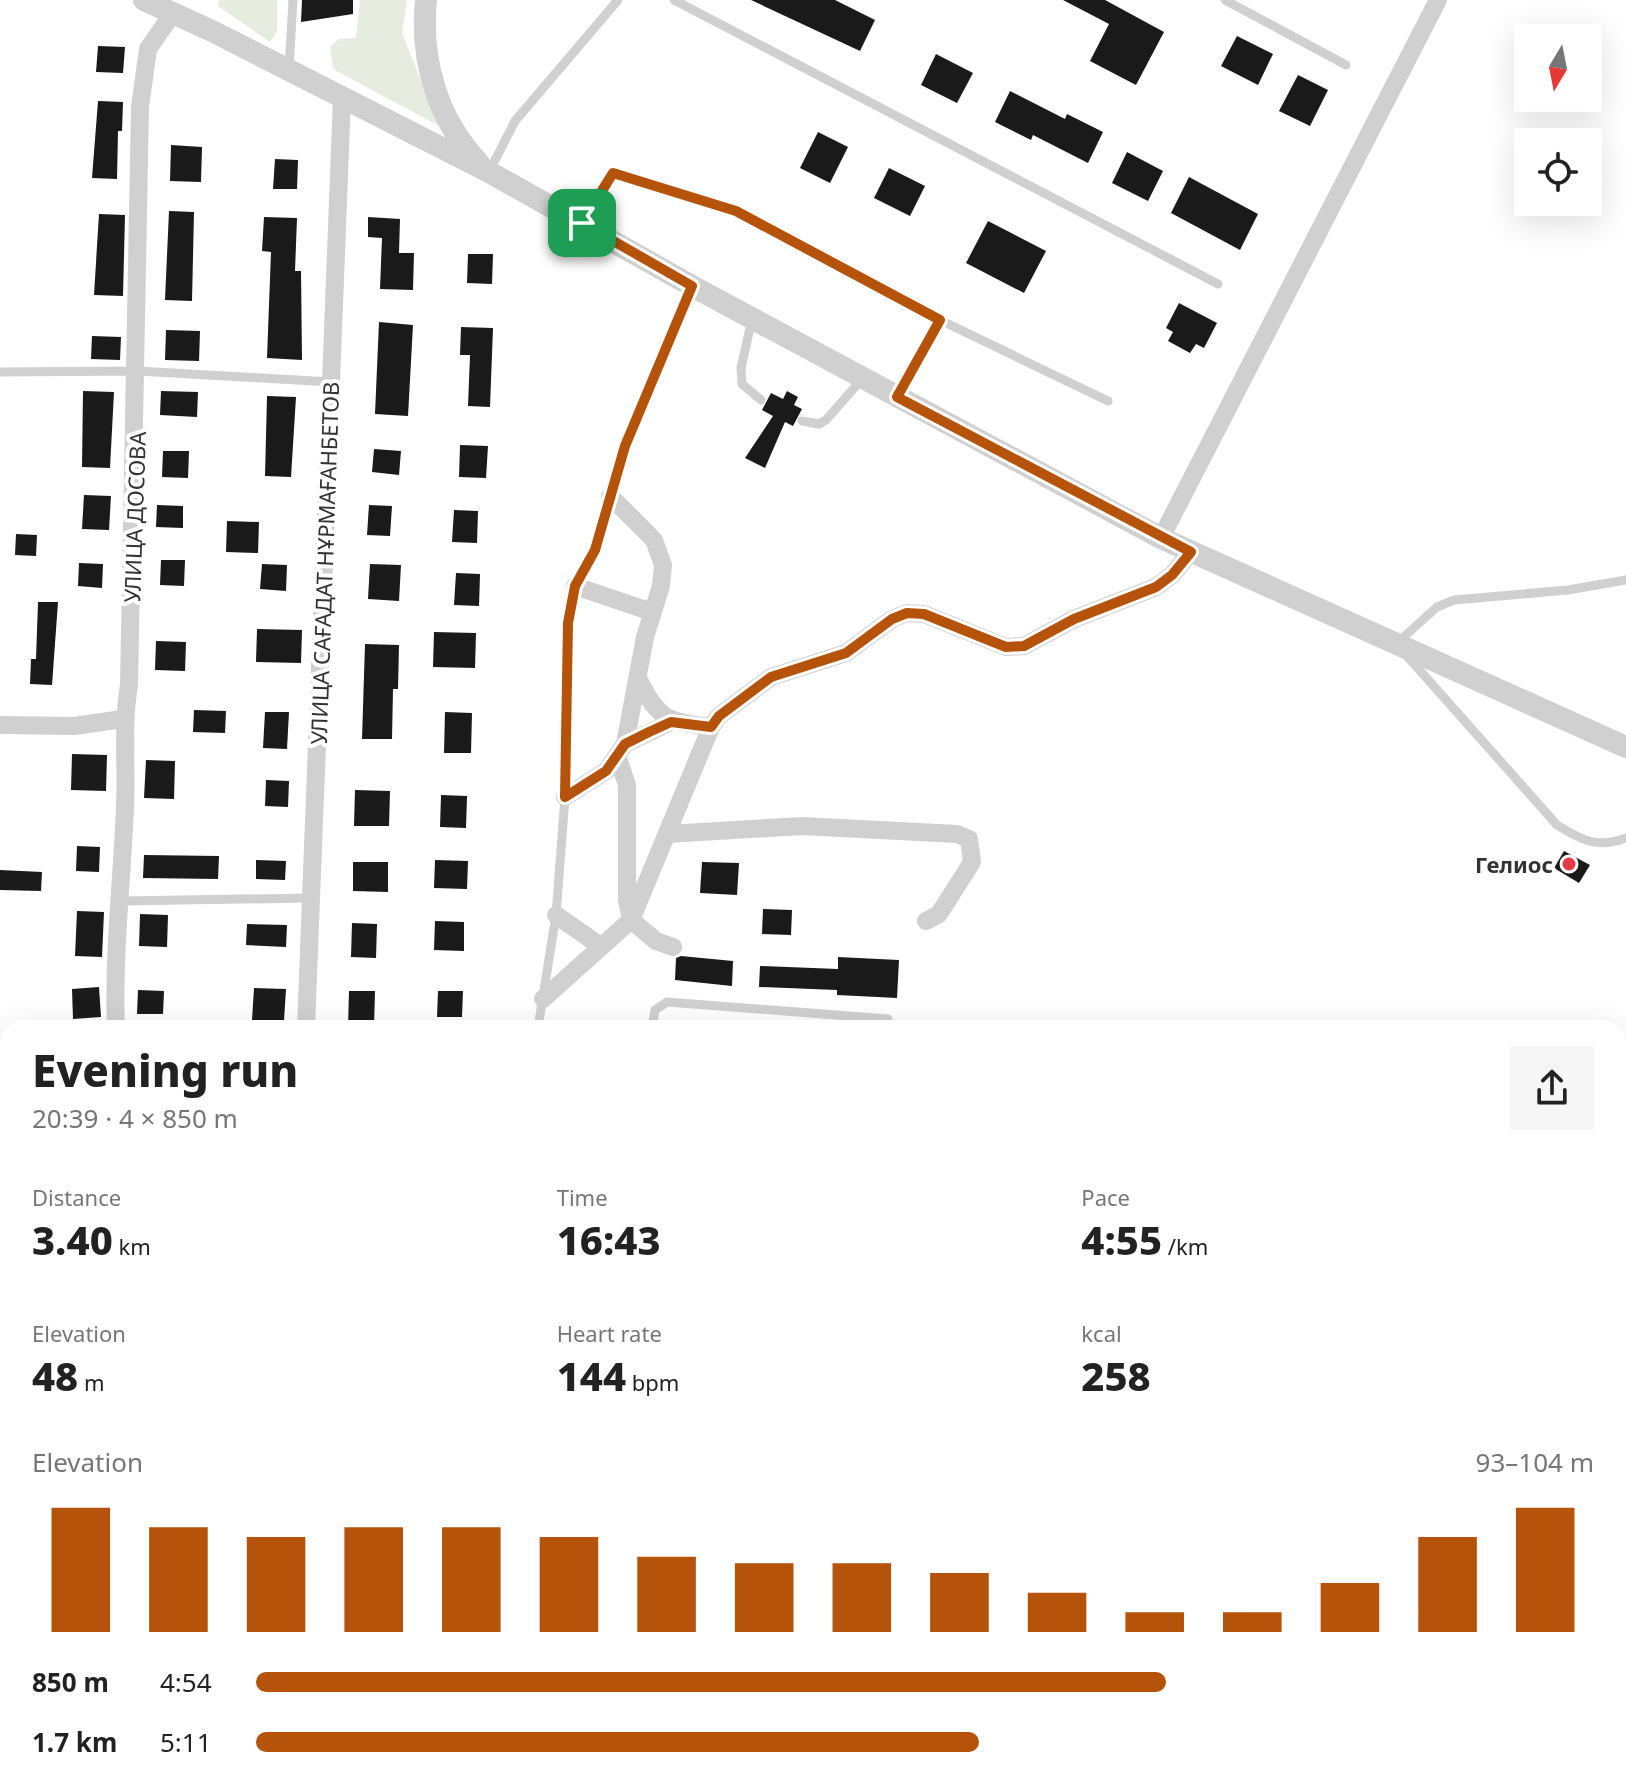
<!DOCTYPE html>
<meta charset="utf-8">
<style>
body{margin:0;font-family:"Noto Sans",sans-serif;background:#f6f6f6;color:#222;height:100vh;display:flex;flex-direction:column;font-size:30px;white-space:nowrap}
*{box-sizing:border-box;margin:0}
p{font-size:26px;color:#767676}
.icon{flex:none;width:44px;height:44px;fill:none;stroke:currentColor;stroke-width:2;stroke-linecap:round;stroke-linejoin:round}
.map{position:relative;flex:1;overflow:hidden}
.drawer{position:absolute;left:0px;top:1020px;width:1626px;height:770px;display:flex;flex-direction:column;background:#fff;border-radius:24px 24px 0 0;box-shadow:0 8px 32px #0002}
.drawer>*{flex:none}
.needle{width:52px;rotate:190deg}
.buttons{position:absolute;left:1514px;top:24px;display:grid;gap:16px}
.buttons a{display:grid;place-items:center;width:88px;height:88px;border-radius:0px;background:#fff;box-shadow:0 8px 32px #0002;font-size:40px}
.pin{position:absolute;display:grid;place-items:center;width:68px;height:68px;color:#fff;margin:-34px;border-radius:16px;box-shadow:0 4px 12px #0006}
.round{display:grid;place-items:center;flex:none;width:84px;height:84px;border-radius:0px;background:#f6f6f6}
.overview{display:flex;align-items:center;justify-content:space-between;height:136px;padding:0 32px}
h1{font-size:44px;font-weight:800;line-height:60px}
.stats{display:grid;grid-template-columns:repeat(3,1fr);gap:12px;height:136px;padding:8px 32px}
.stats div{display:grid;align-content:center}
.stats b{font-size:40px;font-weight:800}
.stats small{font-size:22px;font-weight:400}
.stats p{font-size:22px}
.chart{height:224px;padding:16px 32px}
.chart p{display:flex;justify-content:space-between}
.chart svg{width:100%;height:144px;margin-top:8px;stroke:#b45309;stroke-width:6}
ul{padding:0 32px;list-style:none;font-size:26px}
li{display:grid;grid-template-columns:128px 96px 1fr;align-items:center;height:60px}
li i{height:20px;border-radius:10px;background:#b45309}
.map>svg:first-child{display:block}
.green{fill:#e6ecdf}
.building{fill:#1a1a1a}
.lines{fill:none;stroke-linecap:round;stroke-linejoin:round}
.service{stroke:#d0d0d0;stroke-width:9}
.minor{stroke:#d0d0d0;stroke-width:18}
.tertiary{stroke:#d0d0d0;stroke-width:22}
.route-casing{stroke:#fff;stroke-width:16}
.route{stroke:#b45309;stroke-width:10}
.poi-dot{fill:#e63946;stroke:#fff;stroke-width:3}
.labels{text-anchor:middle;dominant-baseline:central;stroke-width:8;stroke-linejoin:round;paint-order:stroke}
.street-label{font-size:22px;fill:#333;stroke:#fff}
.poi-label{font-size:22px;font-weight:bold;fill:#333;stroke:#fff;text-anchor:end}
</style>
<div class="map">
<svg width="1626" height="1789" viewBox="0 0 1626 1789">
<rect width="100%" height="100%" fill="#fff"/>
<g class="green">
<polygon points="219,0 277,0 277,31 270,42 218,6"/>
<polygon points="360,0 407,0 402,33 439,126 333,69 330,47 339,39 356,38"/>
</g>
<g class="building">
<polygon points="302,0 353,0 353,14 301,22"/>
<polygon points="751,0 835,0 875,20 860,51"/>
<polygon points="1063,0 1105,0 1164,32 1136,85 1090,61 1109,24"/>
<polygon points="1237,36 1273,54 1258,85 1221,66"/>
<polygon points="98,46 125,47 123,73 96,72"/>
<polygon points="936,54 973,73 957,103 921,85"/>
<polygon points="1298,75 1328,90 1310,126 1279,111"/>
<polygon points="1010,91 1065,119 1067,114 1103,132 1088,163 1033,135 1031,140 995,122"/>
<polygon points="98,101 123,102 122,131 118,131 117,179 92,178"/>
<polygon points="818,132 848,147 830,183 800,168"/>
<polygon points="171,145 202,147 201,182 170,181"/>
<polygon points="1127,152 1163,171 1148,201 1112,183"/>
<polygon points="275,159 298,160 297,189 273,189"/>
<polygon points="889,168 925,186 910,216 874,198"/>
<polygon points="1189,177 1258,214 1240,250 1171,213"/>
<polygon points="169,211 194,212 192,301 165,300"/>
<polygon points="99,214 125,215 123,296 94,295"/>
<polygon points="264,217 297,218 295,271 301,271 302,360 267,358 271,252 262,251"/>
<polygon points="368,217 400,219 399,253 414,253 413,290 380,289 382,238 368,237"/>
<polygon points="988,221 1046,251 1024,293 966,263"/>
<polygon points="468,254 493,254 492,284 467,283"/>
<polygon points="1179,303 1217,323 1204,348 1196,344 1190,353 1168,341 1173,332 1166,328"/>
<polygon points="379,322 413,325 408,416 375,414"/>
<polygon points="461,327 493,328 490,407 468,406 470,355 460,355"/>
<polygon points="166,330 200,331 199,361 165,360"/>
<polygon points="92,336 121,337 120,360 91,359"/>
<polygon points="83,391 114,392 110,468 82,467"/>
<polygon points="161,391 198,392 197,417 160,415"/>
<polygon points="787,391 798,397 794,405 802,409 793,426 785,422 765,468 745,458 773,416 762,410 771,393 783,399"/>
<polygon points="267,396 296,397 291,477 265,476"/>
<polygon points="460,445 488,446 486,478 459,477"/>
<polygon points="374,449 401,451 399,475 372,472"/>
<polygon points="163,451 189,451 188,478 162,477"/>
<polygon points="84,495 111,496 109,530 82,529"/>
<polygon points="157,505 183,506 183,528 156,527"/>
<polygon points="369,505 392,506 390,536 367,535"/>
<polygon points="454,510 478,511 477,543 452,542"/>
<polygon points="227,521 259,522 258,553 226,552"/>
<polygon points="16,534 37,535 36,556 15,555"/>
<polygon points="161,560 185,560 184,586 160,585"/>
<polygon points="79,563 103,564 102,588 78,586"/>
<polygon points="262,564 287,565 286,591 260,589"/>
<polygon points="370,564 401,565 399,601 368,599"/>
<polygon points="456,573 480,574 479,606 454,605"/>
<polygon points="38,602 58,602 52,685 30,684 31,659 36,659"/>
<polygon points="257,629 302,630 301,663 256,662"/>
<polygon points="434,632 476,633 475,668 433,667"/>
<polygon points="156,641 186,642 185,671 155,670"/>
<polygon points="365,644 399,645 398,689 393,689 392,739 362,739"/>
<polygon points="194,710 226,711 225,733 193,732"/>
<polygon points="265,712 289,712 287,749 263,748"/>
<polygon points="445,712 472,713 471,753 444,753"/>
<polygon points="72,754 107,755 106,791 71,790"/>
<polygon points="146,760 175,761 174,799 144,798"/>
<polygon points="266,780 289,781 288,807 265,806"/>
<polygon points="355,790 390,791 389,826 354,826"/>
<polygon points="441,795 467,796 466,828 440,827"/>
<polygon points="77,846 100,847 99,872 76,871"/>
<polygon points="1564,851 1590,865 1579,883 1554,868"/>
<polygon points="144,855 219,856 218,879 143,878"/>
<polygon points="256,860 286,861 285,880 256,879"/>
<polygon points="435,860 468,861 467,889 434,888"/>
<polygon points="353,862 388,862 388,892 353,891"/>
<polygon points="702,862 739,863 737,895 700,893"/>
<polygon points="0,870 42,872 41,891 0,890"/>
<polygon points="763,909 792,910 791,935 762,934"/>
<polygon points="77,911 104,912 102,957 75,956"/>
<polygon points="140,914 168,915 167,947 139,946"/>
<polygon points="435,921 464,922 464,951 434,950"/>
<polygon points="352,923 377,924 376,958 351,957"/>
<polygon points="247,924 287,925 286,947 246,945"/>
<polygon points="681,956 733,961 732,986 675,980 676,958"/>
<polygon points="838,957 899,960 897,998 837,995 837,990 759,987 760,966 838,969"/>
<polygon points="99,987 101,1017 73,1019 72,989"/>
<polygon points="254,988 286,989 284,1021 252,1020"/>
<polygon points="138,990 164,991 163,1014 137,1014"/>
<polygon points="349,991 375,991 374,1028 348,1028"/>
<polygon points="438,991 463,991 462,1017 437,1017"/>
</g>
<g class="lines">
<g class="service">
<polyline points="674,0 1218,284"/>
<polyline points="1225,0 1346,65"/>
<polyline points="289,69 293,0"/>
<polyline points="489,172 515,121 618,0"/>
<polyline points="582,222 613,173 736,211 940,320 1108,401"/>
<polyline points="752,319 741,368 742,384 761,400"/>
<polyline points="0,372 138,371 331,382"/>
<polyline points="897,397 940,320"/>
<polyline points="802,421 819,424 826,420 862,379"/>
<polyline points="1398,642 1437,607 1454,600 1568,590 1626,580"/>
<path d="M1407,656L1557,825C1581,840 1598,849 1626,838"/>
<polyline points="121,901 311,898"/>
<polyline points="538,1028 556,915 565,797 568,623 575,586 595,550 625,446 692,286"/>
<polyline points="652,1028 655,1010 667,1002 888,1019"/>
<path d="M859,1782C872,1789 931,1789 940,1782"/>
<polyline points="462,1789 463,1782"/>
<polyline points="581,1789 581,1782"/>
</g>
<g class="minor">
<polyline points="1161,538 1438,0"/>
<polyline points="575,586 652,612"/>
<path d="M639,680C659,721 668,721 711,727"/>
<polyline points="0,725 74,726 123,719"/>
<polyline points="625,744 671,722"/>
<polyline points="618,758 627,785 627,900 631,920 656,941 673,947"/>
<polyline points="565,797 606,771 625,744 645,637 661,586 663,565 654,540 610,496"/>
<polyline points="667,834 802,826 957,834 969,839 972,862 939,914 926,921"/>
<polyline points="556,915 599,945"/>
<polyline points="543,999 631,920 711,727 719,716 771,677 846,653 892,619 907,613 924,614 1006,647 1024,646 1074,619 1156,587 1172,575 1191,552"/>
<path d="M116,1028C113,955 122,881 125,807C127,766 122,726 129,685L140,107L148,49L173,13"/>
<polyline points="306,1028 342,98"/>
<polyline points="0,1100 8,1100"/>
<polyline points="0,1715 8,1716"/>
<polyline points="289,1782 289,1789"/>
</g>
<g class="tertiary">
<polyline points="144,0 212,31 489,172 692,286 1161,538 1626,747"/>
<path d="M426,0C420,60 437,119 479,163"/>
<polyline points="0,1391 8,1391"/>
<polyline points="536,1789 536,1782"/>
</g>
</g>
<g class="lines">
<defs>
<polygon id="route" points="613,173 736,211 940,320 897,397 1191,552 1172,575 1156,587 1074,619 1024,646 1006,647 924,614 907,613 892,619 846,653 771,677 719,716 711,727 671,722 649,732 625,744 606,771 565,797 568,623 575,586 595,550 625,446 692,286 582,223"/>
</defs>
<use href="#route" class="route-casing"/>
<use href="#route" class="route"/>
</g>
<circle class="poi-dot" cx="1569" cy="864" r="8"/>
<g class="labels">
<g class="street-label">
<text transform="translate(134 517) rotate(-88)">УЛИЦА ДОСОВА</text>
<text transform="translate(324 563) rotate(-88)">УЛИЦА САҒАДАТ НҰРМАҒАНБЕТОВ</text>
</g>
<g class="poi-label">
<text x="1553" y="864">Гелиос</text>
</g>
</g>
</svg>
<div class="buttons">
<a><svg class="needle" viewBox="-14 -14 28 28"><path d="M0-13l5 13h-10z" fill="#e53935"/><path d="M0 13l5-13h-10z" fill="#767676"/></svg></a>
<a><svg class="icon" aria-label="locate" viewBox="0 0 24 24"><circle cx="12" cy="12" r="6"/><path d="M12 2v4M12 18v4M2 12h4M18 12h4"/></svg></a>
</div>
<div class="pin" style="left:582px;top:223px;background:#1e9e55"><svg class="icon" aria-label="arrive" viewBox="0 0 24 24"><path d="M6 21V4h12l-3 4 3 4H6"/></svg></div>
<section class="drawer">
<div class="overview"><div><h1>Evening run</h1><p>20:39 · 4 × 850 m</p></div><a class="round"><svg class="icon" aria-label="share" viewBox="0 0 24 24"><path d="M12 15V3M7 8l5-5 5 5M5 13v7h14v-7"/></svg></a></div>
<div class="stats">
<div><p>Distance</p><b>3.40<small> km</small></b></div>
<div><p>Time</p><b>16:43</b></div>
<div><p>Pace</p><b>4:55<small> /km</small></b></div>
</div>
<div class="stats">
<div><p>Elevation</p><b>48<small> m</small></b></div>
<div><p>Heart rate</p><b>144<small> bpm</small></b></div>
<div><p>kcal</p><b>258</b></div>
</div>
<div class="chart"><p><span>Elevation</span>93–104 m</p>
<svg viewBox="0 0 160 44" preserveAspectRatio="none"><path d="M5 44V6M15 44V12M25 44V15M35 44V12M45 44V12M55 44V15M65 44V21M75 44V23M85 44V23M95 44V26M105 44V32M115 44V38M125 44V38M135 44V29M145 44V15M155 44V6"/></svg>
</div>
<ul>
<li><b>850 m</b>4:54<i style="width:68%"></i></li>
<li><b>1.7 km</b>5:11<i style="width:54%"></i></li>
</ul>
</section>
</div>
